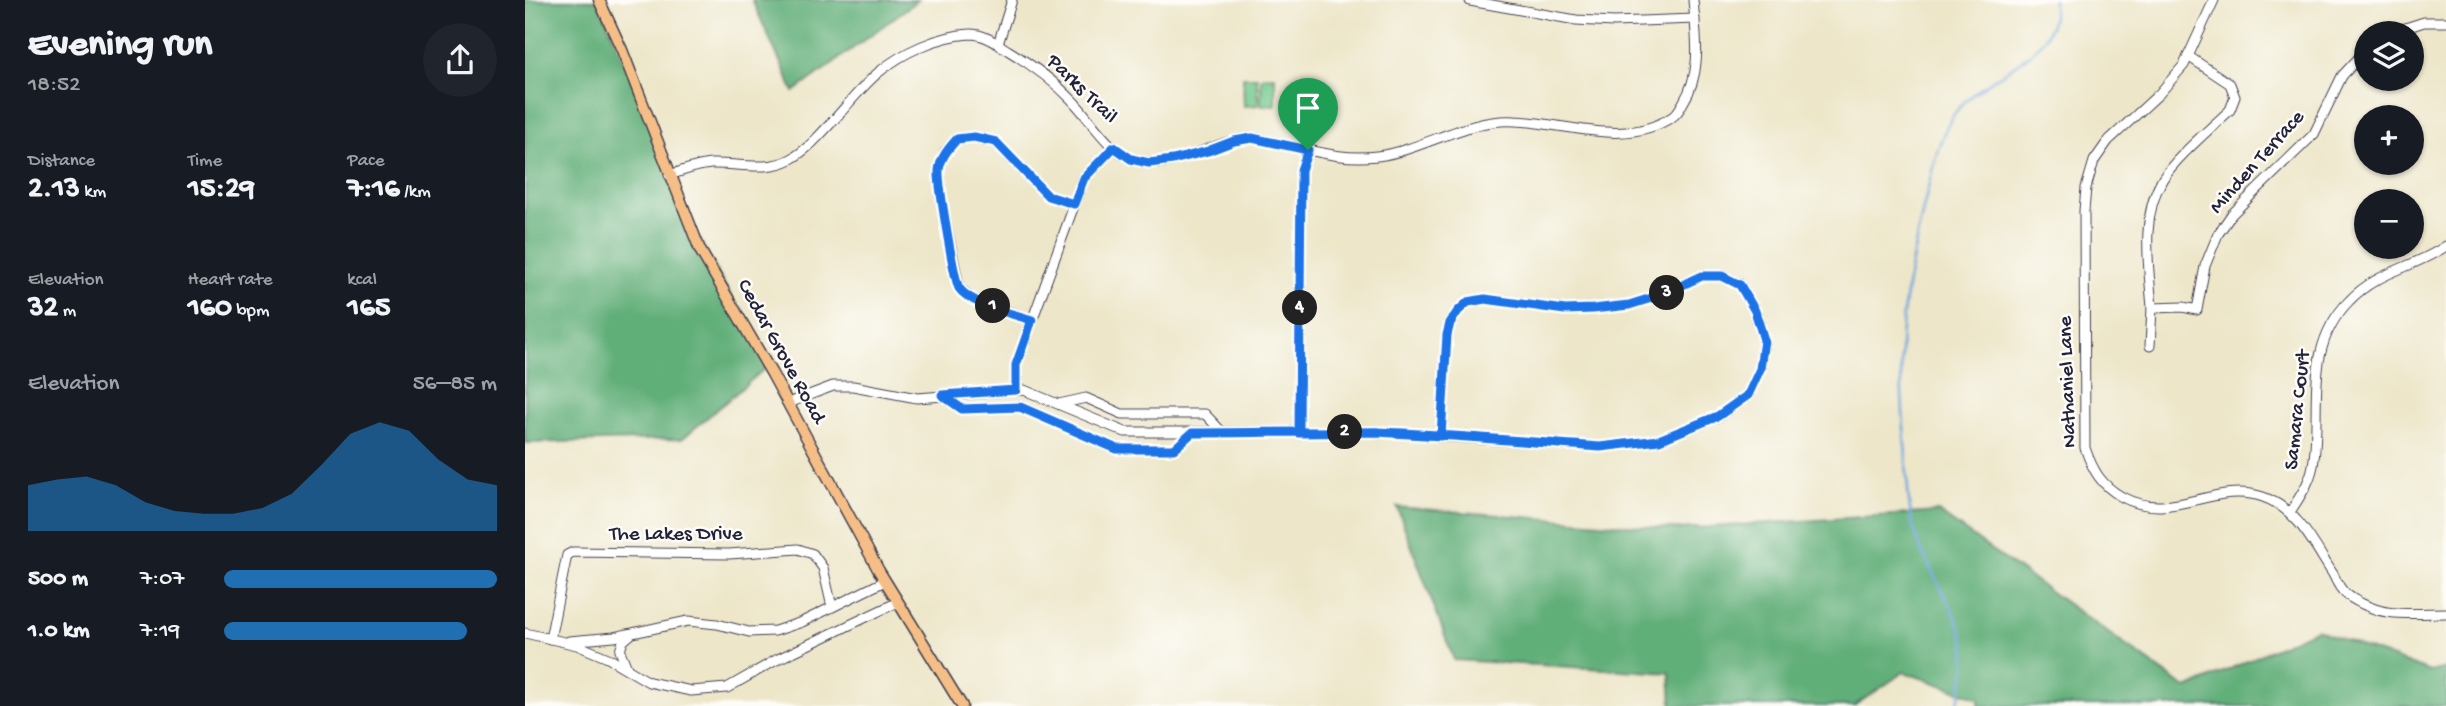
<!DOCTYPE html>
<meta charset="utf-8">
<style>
body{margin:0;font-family:"Gochi Hand",sans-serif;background:#20242c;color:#f1f3f6;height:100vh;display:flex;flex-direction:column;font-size:26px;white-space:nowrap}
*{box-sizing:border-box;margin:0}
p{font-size:23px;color:#9ea1a6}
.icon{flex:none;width:38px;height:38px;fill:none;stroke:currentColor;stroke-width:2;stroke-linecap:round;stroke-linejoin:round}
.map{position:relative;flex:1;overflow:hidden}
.details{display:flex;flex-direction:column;background:#171b24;width:525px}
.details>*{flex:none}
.tools{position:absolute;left:1829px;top:21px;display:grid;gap:14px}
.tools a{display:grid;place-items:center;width:70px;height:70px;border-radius:50%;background:#171b24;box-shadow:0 2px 5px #0004;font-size:35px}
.pin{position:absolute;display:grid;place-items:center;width:60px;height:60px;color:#fff;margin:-72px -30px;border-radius:50% 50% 50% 0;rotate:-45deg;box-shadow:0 0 7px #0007}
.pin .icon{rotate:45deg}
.km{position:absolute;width:35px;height:35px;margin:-18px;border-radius:50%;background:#222;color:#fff;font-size:19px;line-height:35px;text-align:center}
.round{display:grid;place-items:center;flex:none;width:74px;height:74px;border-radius:37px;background:#20242c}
.summary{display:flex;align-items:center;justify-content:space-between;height:119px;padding:0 28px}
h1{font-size:38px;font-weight:700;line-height:52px}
.figures{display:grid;grid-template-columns:repeat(3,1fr);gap:10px;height:119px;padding:7px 28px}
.figures div{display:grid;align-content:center}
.figures b{font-size:30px;font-weight:700}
.figures small{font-size:19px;font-weight:400}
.figures p{font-size:19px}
.chart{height:196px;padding:14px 28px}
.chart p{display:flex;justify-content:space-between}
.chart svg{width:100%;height:126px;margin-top:7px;fill:#1f6fb2;opacity:.7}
ul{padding:0 28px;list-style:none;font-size:23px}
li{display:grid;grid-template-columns:112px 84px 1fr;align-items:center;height:52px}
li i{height:18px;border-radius:9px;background:#1f6fb2}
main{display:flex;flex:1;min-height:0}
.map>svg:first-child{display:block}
.green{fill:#75ca8d;stroke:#4c7664;stroke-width:2}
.forest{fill:#60ae78;stroke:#41685a;stroke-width:2}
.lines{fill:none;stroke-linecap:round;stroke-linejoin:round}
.stream{stroke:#6ca4db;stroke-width:2.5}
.minor-casing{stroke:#403f50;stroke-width:11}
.major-casing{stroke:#403f50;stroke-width:13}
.minor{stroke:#fff;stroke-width:9}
.major{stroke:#f6be87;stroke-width:10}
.route-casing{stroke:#fff;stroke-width:14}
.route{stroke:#1a73e8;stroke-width:9}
.labels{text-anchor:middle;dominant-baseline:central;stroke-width:5;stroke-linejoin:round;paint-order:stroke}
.street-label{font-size:21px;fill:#22223b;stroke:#fdfcf7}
</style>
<main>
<section class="details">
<div class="summary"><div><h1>Evening run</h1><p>18:52</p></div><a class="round"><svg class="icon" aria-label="share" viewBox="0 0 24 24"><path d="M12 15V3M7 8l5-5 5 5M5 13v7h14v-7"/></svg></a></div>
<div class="figures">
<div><p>Distance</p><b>2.13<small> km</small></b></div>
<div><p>Time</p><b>15:29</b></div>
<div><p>Pace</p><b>7:16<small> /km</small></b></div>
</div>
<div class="figures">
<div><p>Elevation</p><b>32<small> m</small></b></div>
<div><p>Heart rate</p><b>160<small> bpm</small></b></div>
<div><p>kcal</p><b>165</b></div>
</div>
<div class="chart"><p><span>Elevation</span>56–85 m</p>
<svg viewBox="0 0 160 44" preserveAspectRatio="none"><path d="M0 44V28L10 26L20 25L30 28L40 34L50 37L60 38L70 38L80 36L90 31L100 21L110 10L120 6L130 9L140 19L150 26L160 28V44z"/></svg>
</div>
<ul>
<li><b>500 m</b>7:07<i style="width:100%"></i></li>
<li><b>1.0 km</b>7:19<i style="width:89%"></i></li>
</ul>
</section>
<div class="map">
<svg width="1921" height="706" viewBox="0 0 1921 706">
<rect width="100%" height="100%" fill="#fdfcf7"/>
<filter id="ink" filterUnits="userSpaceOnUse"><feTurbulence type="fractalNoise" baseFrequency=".0143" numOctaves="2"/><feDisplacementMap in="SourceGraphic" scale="14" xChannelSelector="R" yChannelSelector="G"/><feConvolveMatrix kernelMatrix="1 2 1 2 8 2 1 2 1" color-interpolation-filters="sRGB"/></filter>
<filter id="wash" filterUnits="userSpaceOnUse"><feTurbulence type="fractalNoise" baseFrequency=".00686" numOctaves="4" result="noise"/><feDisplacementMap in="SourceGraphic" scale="28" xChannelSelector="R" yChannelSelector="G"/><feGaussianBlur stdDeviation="1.57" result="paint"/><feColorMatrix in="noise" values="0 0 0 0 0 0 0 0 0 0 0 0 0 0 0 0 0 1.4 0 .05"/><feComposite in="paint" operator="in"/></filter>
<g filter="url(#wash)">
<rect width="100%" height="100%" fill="#ede6c9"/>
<g class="green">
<polygon points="750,76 750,105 736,105 736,77"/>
<polygon points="718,77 732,77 733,105 719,106"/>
</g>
<g class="forest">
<polygon points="0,0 73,0 170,232 244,365 157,439 0,443"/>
<polygon points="227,0 393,0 269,92"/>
<polygon points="872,507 1154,529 1413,512 1662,689 1791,629 1905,672 1921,668 1921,706 1454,706 1454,698 1379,672 1329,706 1147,706 1145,673 929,660"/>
</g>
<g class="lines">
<path class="stream" d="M1432,706C1438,684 1445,656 1437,633C1424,595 1396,562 1387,522C1382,496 1382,469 1380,442C1377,400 1374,357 1378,315C1382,278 1391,241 1399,205C1406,176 1411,145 1426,119C1448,79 1517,65 1527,21C1529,15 1528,7 1528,0"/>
</g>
</g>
<g filter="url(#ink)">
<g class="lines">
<defs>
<g id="minor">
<path d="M1689,0L1659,65L1634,94L1583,141L1569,161L1561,188L1559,211L1560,448C1568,471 1576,485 1597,497C1648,524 1688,480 1738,497C1773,509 1789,545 1808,574C1811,580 1814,588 1819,592C1828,601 1849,610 1862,612C1881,615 1902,613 1921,613"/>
<polyline points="945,1 1051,20 1089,22 1170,19"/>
<polyline points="1865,33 1899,22 1921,22"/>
<polyline points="473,44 487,0"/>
<path d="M1663,56L1705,84L1710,97L1705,110C1686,128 1649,159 1637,180C1615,219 1624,266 1627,308L1658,307L1672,310L1680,266L1693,234L1707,214L1789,134L1817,76L1841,50"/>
<path d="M144,175C158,171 172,165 186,164C212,163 242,172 266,159C282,150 295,135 307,122C322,106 337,86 354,72C378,52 413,36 445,34C460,34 471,43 484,51C507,65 528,80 547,100C566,119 583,152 610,160C650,172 686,141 724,138C736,138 749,143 760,145C792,152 820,160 852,156C899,150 942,118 990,121C1043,123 1099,148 1147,117C1153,113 1155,108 1158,103C1178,71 1171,36 1168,0"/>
<polyline points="507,320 445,298 434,287 416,197 414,170 420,152 432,139 449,137 471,142 523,196 549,204"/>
<polyline points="1625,346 1627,308"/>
<polyline points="491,390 491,365 559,178 589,147"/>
<polyline points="417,395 437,409 495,407 592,449 649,449 667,433"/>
<polyline points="263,403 308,386 328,386 392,398 499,390 600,432 852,432 1075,447 1134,440 1193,417 1223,395 1235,369 1239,340 1230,311 1215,284 1197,276 1177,276 1136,295 1104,305 1068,309 1040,310 960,299 943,302 933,311 925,323 922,335 916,437"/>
<polyline points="534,404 561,398 597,414 680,414 698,433"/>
<polyline points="774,433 776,170 783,150"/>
<path d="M1765,512C1776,495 1787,480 1789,459C1796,403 1779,347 1824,301C1852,271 1889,268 1921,246"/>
<polyline points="0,633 52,645 83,658 124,682 166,691 202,688 253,659 373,602"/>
<polyline points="25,639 42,555 48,552 204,554 273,549 288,554 298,568 307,607"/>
<polyline points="44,641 89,637 163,621 192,624 224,632 250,631 277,622 360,581"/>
<polyline points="102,668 95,651 98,641 105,635"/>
</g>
<polyline id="major" points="74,0 97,50 175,250 247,374 354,571 437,706"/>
</defs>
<use href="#minor" class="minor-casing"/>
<use href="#major" class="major-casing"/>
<use href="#minor" class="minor"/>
<use href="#major" class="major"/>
</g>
</g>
<g class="lines" filter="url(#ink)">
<defs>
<path id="route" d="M783,150L727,138L709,141L683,151L648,160L624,163L606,159L589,147L559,178L549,204L523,196L471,142L449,137L432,139C424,148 415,158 414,171C413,183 429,279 434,288C444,304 489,314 507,320L491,365V390L417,395L437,409L495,407L592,449H649L667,433C728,433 789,431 850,432C925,434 1000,442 1075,447L1134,440L1193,416L1223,395L1235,369L1239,340L1230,311L1215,285L1197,276H1177L1136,295L1104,305L1068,309L1040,310L960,299L943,302L933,311L925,323L922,335L916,436L852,432L774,433L776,170L783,150"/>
</defs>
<use href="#route" class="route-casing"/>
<use href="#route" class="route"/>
</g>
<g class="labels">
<g class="street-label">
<text transform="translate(556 90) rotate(44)">Parks Trail</text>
<text transform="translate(1733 163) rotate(-48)">Minden Terrace</text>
<text transform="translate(255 352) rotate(61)">Cedar Grove Road</text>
<text transform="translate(1544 382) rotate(-92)">Nathaniel Lane</text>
<text transform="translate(1774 410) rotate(-84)">Samara Court</text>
<text x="151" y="535">The Lakes Drive</text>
</g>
</g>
</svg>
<div class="tools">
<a><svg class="icon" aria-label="layers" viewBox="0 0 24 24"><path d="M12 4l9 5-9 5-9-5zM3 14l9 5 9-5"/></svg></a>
<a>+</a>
<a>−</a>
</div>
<div class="pin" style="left:783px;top:150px;background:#1e9e55"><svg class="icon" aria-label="arrive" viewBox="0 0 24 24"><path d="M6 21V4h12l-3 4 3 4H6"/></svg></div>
<b class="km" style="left:468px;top:306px">1</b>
<b class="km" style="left:820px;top:432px">2</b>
<b class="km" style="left:1142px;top:293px">3</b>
<b class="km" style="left:775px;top:308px">4</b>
</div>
</main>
